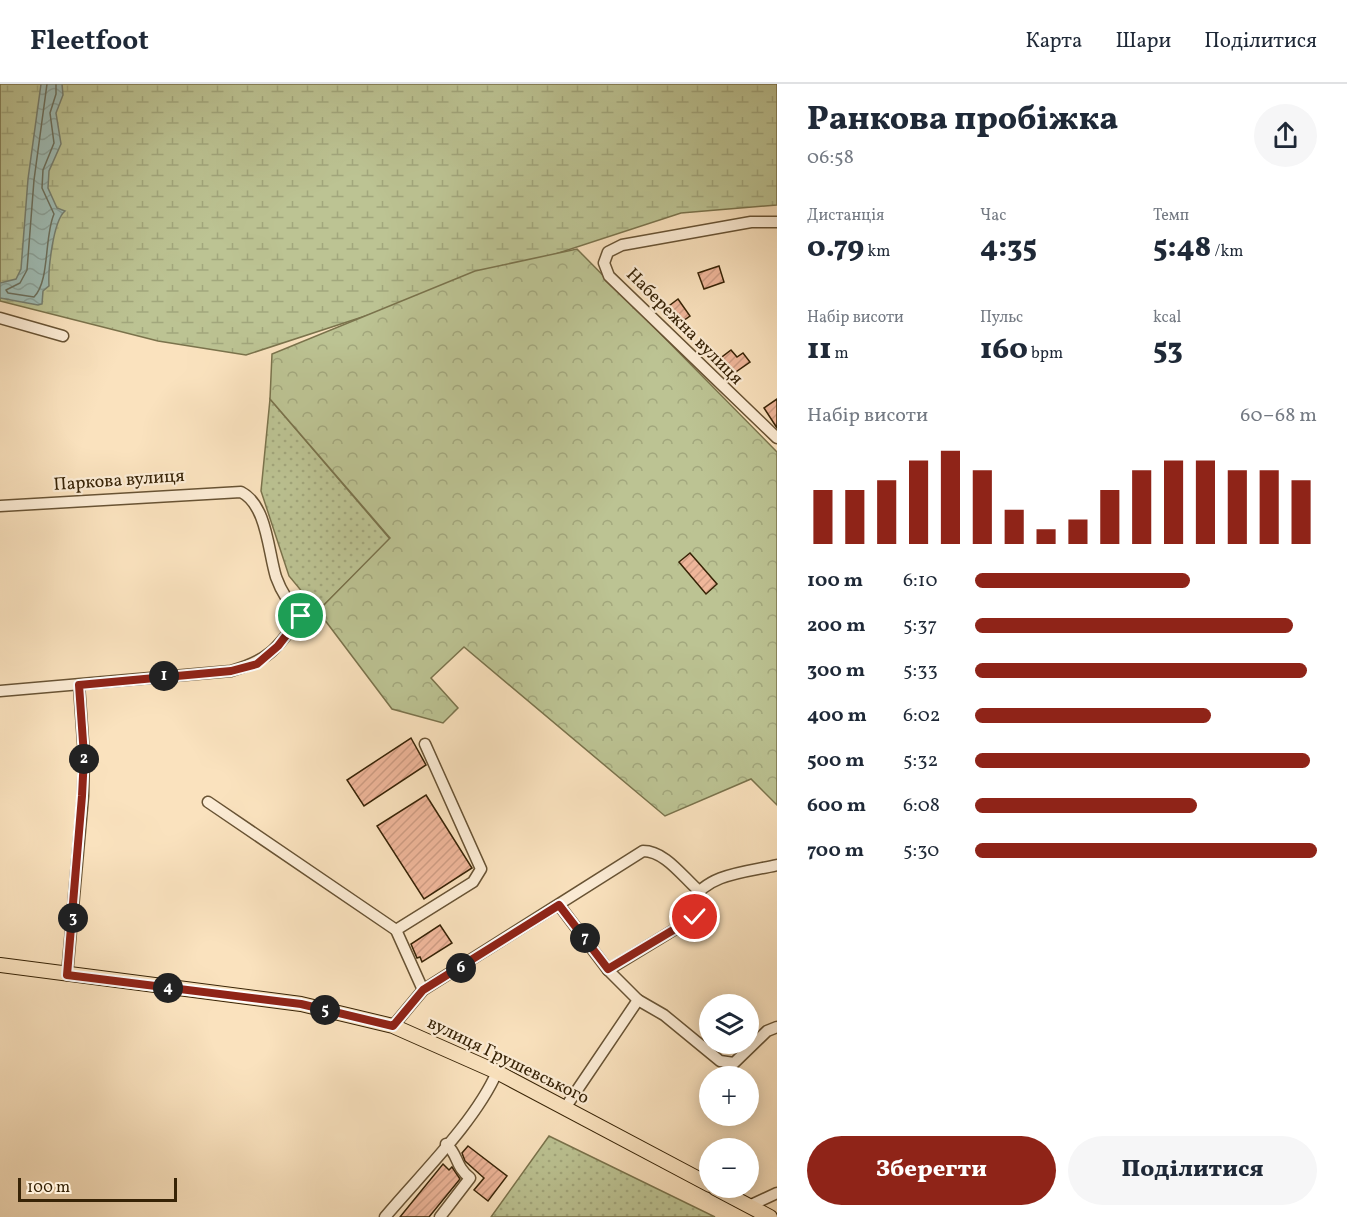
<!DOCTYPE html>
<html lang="uk">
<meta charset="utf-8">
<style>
body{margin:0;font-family:Vollkorn,serif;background:#f6f6f7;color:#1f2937;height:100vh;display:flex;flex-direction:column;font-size:22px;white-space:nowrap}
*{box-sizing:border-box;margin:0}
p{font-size:20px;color:#747a83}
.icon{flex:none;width:33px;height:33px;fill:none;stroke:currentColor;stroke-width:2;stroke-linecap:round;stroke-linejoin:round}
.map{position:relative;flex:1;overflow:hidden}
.sheet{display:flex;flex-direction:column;background:#fff;width:570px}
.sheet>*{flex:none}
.fabs{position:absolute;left:699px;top:910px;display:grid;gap:12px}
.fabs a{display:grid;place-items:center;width:60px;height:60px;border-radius:50%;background:#fff;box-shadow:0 3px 15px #0003;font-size:30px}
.scale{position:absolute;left:18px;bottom:15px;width:159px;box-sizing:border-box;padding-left:6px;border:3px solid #372306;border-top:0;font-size:16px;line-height:21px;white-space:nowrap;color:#372306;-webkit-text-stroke:4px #fcecd5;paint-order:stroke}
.pin{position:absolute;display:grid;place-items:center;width:51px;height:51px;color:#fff;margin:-26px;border:3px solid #fff;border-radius:50%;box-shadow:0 2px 6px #0007}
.km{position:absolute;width:30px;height:30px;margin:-15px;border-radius:50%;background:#222;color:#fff;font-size:16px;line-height:30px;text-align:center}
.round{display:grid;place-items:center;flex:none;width:63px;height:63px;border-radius:32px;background:#f6f6f7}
.head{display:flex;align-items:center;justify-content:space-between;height:102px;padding:0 30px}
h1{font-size:33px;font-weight:800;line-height:45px}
.figures{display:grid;grid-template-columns:repeat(3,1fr);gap:9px;height:102px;padding:6px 30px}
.figures div{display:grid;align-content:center}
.figures b{font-size:30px;font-weight:800}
.figures small{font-size:16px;font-weight:400}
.figures p{font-size:16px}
.chart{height:168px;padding:12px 30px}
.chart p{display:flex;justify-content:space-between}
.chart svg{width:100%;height:108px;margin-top:6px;stroke:#8f2418;stroke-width:6}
.cta{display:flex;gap:12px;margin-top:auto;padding:12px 30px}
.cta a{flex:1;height:69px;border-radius:36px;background:#8f2418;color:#fff;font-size:24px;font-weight:800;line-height:69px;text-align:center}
.cta a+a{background:#f6f6f7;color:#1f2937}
ul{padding:0 30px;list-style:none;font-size:20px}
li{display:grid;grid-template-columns:96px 72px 1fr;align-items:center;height:45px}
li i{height:15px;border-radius:8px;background:#8f2418}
header{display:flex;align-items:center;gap:36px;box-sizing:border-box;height:84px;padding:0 30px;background:#fff;border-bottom:2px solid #e0e1e3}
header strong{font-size:28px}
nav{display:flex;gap:33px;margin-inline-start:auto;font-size:21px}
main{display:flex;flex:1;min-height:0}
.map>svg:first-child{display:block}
.grass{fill:url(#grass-dots);stroke:#7a734c;stroke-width:1.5}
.wetland{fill:url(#wetland-marsh);stroke:#7a734c;stroke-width:1.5}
.park{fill:url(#park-crowns);stroke:#7a734c;stroke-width:1.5}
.water{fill:url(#water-waves);stroke:#757f70;stroke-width:1.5}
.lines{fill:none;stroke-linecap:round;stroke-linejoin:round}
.shore{stroke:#6b705e;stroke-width:1.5}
.building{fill:url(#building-hatch);stroke:#372306;stroke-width:1.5}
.minor-casing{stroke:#685334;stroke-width:13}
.major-casing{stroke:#372306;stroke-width:16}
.minor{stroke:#fcecd5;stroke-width:10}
.major{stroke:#fae2be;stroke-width:14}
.route-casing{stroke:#fff;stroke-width:12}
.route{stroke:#8f2418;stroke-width:8}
.labels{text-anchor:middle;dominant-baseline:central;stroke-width:4.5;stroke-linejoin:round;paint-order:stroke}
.street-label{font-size:18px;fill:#372306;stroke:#fcecd5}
</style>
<header>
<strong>Fleetfoot</strong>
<nav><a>Карта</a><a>Шари</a><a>Поділитися</a></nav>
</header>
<main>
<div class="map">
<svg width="777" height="1133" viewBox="0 0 777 1133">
<defs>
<pattern id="grass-dots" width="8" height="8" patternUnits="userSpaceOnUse" patternTransform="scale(1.5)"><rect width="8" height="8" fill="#bcc393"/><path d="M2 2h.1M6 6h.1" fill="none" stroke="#a2a77d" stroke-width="1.8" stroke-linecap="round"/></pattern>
<pattern id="wetland-marsh" width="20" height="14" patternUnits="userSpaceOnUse" patternTransform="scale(1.5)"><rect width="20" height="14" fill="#bcc393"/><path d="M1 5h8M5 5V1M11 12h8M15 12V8" fill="none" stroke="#a2a77d"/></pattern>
<pattern id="park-crowns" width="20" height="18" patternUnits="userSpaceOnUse" patternTransform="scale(1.5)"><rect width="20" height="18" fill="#bcc393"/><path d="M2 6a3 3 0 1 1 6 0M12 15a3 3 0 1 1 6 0" fill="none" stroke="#a2a77d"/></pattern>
<pattern id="water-waves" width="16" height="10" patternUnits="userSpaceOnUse" patternTransform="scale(1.5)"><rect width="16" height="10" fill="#9fbdb6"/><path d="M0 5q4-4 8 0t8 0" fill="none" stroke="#8aa29b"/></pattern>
<pattern id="building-hatch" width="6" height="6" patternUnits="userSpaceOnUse" patternTransform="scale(1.5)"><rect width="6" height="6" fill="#efb69a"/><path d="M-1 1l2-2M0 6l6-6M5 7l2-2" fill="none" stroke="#ce9c83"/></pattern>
</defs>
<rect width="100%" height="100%" fill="#fae2be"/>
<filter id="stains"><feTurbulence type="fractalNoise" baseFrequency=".00333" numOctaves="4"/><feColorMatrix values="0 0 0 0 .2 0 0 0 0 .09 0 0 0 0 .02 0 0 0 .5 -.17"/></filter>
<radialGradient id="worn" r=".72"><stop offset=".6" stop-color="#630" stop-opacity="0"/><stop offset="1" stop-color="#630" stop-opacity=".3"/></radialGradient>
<g class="grass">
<polygon points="270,315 390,455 318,527 289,492 261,407"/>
<polygon points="549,1052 715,1133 491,1133"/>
</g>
<polygon class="wetland" points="0,0 777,0 777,121 681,129 246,271 158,257 0,217"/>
<polygon class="park" points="577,165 777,368 777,721 751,695 665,732 464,563 431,594 458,624 443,639 392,625 318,527 390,454 270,315 272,270 475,187"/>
<path class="water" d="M41,0H62L63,11L56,29L61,60L49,87L48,104L57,124L65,127C53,137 48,186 49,202L43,207L42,220L38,221L0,214V199L16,195L21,185L28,95Z"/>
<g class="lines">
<path class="shore" d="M47,0L34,96L27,186L20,199L6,206L8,209L34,213C50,197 44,153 54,130L42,104L43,86L54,59L50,29L56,10V0"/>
</g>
<g class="building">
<polygon points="719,182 724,198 704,205 698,189"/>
<polygon points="678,215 690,232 677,241 665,225"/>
<polygon points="731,266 737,273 743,269 750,278 730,292 718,276"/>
<polygon points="777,315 777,344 764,324"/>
<polygon points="690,469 717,500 706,510 679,478"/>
<polygon points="411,654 426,681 364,722 347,696"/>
<polygon points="426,711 472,784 424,815 377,742"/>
<polygon points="440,841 452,859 422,878 420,873 417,874 411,860"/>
<polygon points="468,1062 507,1092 488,1117 474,1106 484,1094 465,1077 462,1069"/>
<polygon points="443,1080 449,1086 452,1083 460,1095 429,1133 400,1133"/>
</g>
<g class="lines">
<defs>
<g id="minor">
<polyline points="777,138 751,138 622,161 608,168 604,179 609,192 777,354"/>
<polyline points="0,234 63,252"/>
<path d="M0,422L241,408C267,421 268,467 276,493C281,507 290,521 301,532C277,564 270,576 231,587L0,607"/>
<polyline points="208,718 396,846"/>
<polyline points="559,821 608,886 638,916 664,931 720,977 734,979 767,947 777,943"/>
<path d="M608,886L695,833L692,817C708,789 748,788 777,781"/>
<polyline points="67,891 83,712 84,672 79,601"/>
<polyline points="423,906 396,846 473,798 481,785 425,660"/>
<path d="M393,942L423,906L643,767C665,767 682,792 698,806"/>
<polyline points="565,1024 638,916"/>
<polyline points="749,1122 777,1109"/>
<path d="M385,1133C421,1090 475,1038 497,988"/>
<path d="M440,1133L470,1094C454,1081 459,1071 446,1060"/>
</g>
<g id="major">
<polyline points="0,881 301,920 393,942 497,988 710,1101"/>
<polyline points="715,1104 770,1133"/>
</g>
</defs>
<use href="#minor" class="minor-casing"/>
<use href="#major" class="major-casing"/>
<use href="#minor" class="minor"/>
<use href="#major" class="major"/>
</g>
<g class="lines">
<defs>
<polyline id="route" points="301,532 278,562 257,580 231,587 79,601 84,672 82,712 67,891 301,920 393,942 423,906 559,821 608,885 695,833"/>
</defs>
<use href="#route" class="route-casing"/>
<use href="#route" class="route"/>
</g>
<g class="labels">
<g class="street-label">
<text transform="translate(684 243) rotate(45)">Набережна вулиця</text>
<text transform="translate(119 397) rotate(-4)">Паркова вулиця</text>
<text transform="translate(508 977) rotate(26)">вулиця Грушевського</text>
</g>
</g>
<rect width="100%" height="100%" filter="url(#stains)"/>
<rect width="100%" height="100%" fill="url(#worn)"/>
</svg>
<div class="fabs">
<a><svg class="icon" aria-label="layers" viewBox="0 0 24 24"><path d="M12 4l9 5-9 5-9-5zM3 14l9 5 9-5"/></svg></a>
<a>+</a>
<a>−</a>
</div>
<div class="scale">100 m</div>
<div class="pin" style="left:301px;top:532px;background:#1e9e55"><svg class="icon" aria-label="arrive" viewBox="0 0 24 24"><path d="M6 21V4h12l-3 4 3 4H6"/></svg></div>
<div class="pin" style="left:695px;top:833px;background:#d93025"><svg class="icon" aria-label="check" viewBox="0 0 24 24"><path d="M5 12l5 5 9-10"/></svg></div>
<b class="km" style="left:164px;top:592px">1</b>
<b class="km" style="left:84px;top:675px">2</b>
<b class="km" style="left:73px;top:834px">3</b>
<b class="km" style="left:168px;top:904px">4</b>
<b class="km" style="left:325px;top:926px">5</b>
<b class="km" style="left:461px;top:884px">6</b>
<b class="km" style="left:585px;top:854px">7</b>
</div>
<section class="sheet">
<div class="head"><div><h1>Ранкова пробіжка</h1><p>06:58</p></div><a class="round"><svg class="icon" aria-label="share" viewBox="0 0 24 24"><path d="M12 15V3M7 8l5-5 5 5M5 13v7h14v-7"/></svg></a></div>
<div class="figures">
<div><p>Дистанція</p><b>0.79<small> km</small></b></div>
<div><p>Час</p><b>4:35</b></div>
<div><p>Темп</p><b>5:48<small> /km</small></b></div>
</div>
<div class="figures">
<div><p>Набір висоти</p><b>11<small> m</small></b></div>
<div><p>Пульс</p><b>160<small> bpm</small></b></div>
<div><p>kcal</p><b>53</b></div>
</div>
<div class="chart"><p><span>Набір висоти</span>60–68 m</p>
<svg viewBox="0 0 160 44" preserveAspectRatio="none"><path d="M5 44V22M15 44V22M25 44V18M35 44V10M45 44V6M55 44V14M65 44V30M75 44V38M85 44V34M95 44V22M105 44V14M115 44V10M125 44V10M135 44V14M145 44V14M155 44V18"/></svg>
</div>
<ul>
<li><b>100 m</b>6:10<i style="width:63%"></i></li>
<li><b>200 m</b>5:37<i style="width:93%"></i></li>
<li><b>300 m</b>5:33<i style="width:97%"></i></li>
<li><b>400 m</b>6:02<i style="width:69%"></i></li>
<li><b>500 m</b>5:32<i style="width:98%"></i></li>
<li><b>600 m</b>6:08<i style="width:65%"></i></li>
<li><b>700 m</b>5:30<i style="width:100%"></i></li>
</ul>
<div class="cta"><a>Зберегти</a><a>Поділитися</a></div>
</section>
</main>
